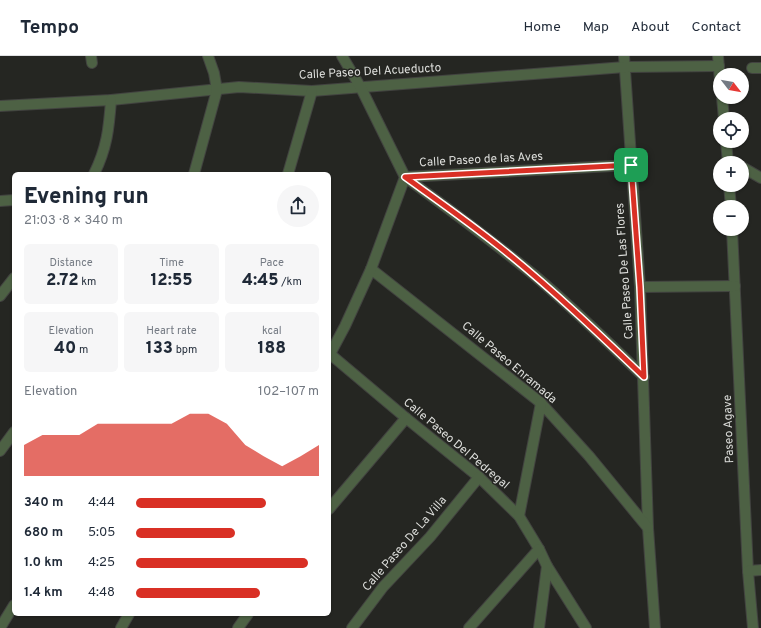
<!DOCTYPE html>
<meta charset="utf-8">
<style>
body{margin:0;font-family:Overpass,sans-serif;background:#f6f6f7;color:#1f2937;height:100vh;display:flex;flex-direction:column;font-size:15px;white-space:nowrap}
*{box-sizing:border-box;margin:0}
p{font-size:13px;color:#747a83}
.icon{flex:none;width:22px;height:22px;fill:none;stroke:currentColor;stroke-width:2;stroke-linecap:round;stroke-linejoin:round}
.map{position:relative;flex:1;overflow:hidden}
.side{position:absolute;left:12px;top:116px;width:319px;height:444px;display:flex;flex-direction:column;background:#fff;border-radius:6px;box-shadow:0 1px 3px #0004}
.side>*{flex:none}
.needle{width:26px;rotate:121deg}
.buttons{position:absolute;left:713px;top:12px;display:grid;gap:8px}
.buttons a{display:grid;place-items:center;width:36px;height:36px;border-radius:50%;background:#fff;box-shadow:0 1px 3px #0004;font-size:20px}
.pin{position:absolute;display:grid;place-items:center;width:34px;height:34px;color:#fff;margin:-17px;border-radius:8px;box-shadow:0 2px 6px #0006}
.round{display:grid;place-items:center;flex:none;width:42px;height:42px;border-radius:21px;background:#f6f6f7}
.headline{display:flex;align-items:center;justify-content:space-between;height:68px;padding:0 12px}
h1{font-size:22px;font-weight:800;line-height:30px}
.figures{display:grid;grid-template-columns:repeat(3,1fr);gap:6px;height:68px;padding:4px 12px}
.figures div{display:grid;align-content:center;border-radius:6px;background:#f6f6f7;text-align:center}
.figures b{font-size:17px;font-weight:800}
.figures small{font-size:11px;font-weight:400}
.figures p{font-size:11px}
.chart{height:112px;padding:8px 12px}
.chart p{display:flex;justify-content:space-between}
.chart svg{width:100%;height:72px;margin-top:4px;fill:#d93025;opacity:.7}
ul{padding:0 12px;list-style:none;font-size:13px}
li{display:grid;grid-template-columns:64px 48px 1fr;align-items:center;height:30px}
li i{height:10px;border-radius:5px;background:#d93025}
header{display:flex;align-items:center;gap:24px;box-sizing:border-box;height:56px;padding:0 20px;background:#fff;border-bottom:1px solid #e0e1e3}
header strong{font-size:19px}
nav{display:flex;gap:22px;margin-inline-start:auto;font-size:14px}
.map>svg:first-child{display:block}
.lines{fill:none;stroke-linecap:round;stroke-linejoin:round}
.street-casing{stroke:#424340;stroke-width:12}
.street{stroke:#4d6144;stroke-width:10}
.route-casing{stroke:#fff;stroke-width:8}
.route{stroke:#d93025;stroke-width:5}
.labels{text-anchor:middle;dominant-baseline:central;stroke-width:3;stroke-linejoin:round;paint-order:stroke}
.street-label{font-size:12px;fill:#dddedb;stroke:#252622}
</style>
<header>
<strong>Tempo</strong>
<nav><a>Home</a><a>Map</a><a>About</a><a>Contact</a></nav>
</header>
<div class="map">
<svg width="761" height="572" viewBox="0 0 761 572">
<rect width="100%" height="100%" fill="#252622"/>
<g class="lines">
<defs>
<g id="street">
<polyline points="91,0 92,7"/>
<polyline points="624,0 640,231 648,472 655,572"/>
<polyline points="718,0 720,25"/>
<polyline points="752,12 761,12"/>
<polyline points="722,41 724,63"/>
<polyline points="0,50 111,44 239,31 312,35 625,11 719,10"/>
<polyline points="726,85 728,107"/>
<polyline points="742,111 761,122"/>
<path d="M94,118C107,92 109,72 111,44"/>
<polyline points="194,118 217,34 214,17 208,0"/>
<polyline points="288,118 312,35"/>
<path d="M405,121C449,153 492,185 534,219C572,251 608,286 644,321"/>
<polyline points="405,121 631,109"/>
<polyline points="729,129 731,151"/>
<polyline points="0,145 14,144"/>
<polyline points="732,173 748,515 753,572"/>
<polyline points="371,213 541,347 589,400 648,472"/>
<polyline points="640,231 735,230"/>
<polyline points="0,240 14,222"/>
<polyline points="330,298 406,362 479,421 519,460 539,493 547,510 586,572"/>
<polyline points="329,300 345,270 371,213 405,121 361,32 342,0"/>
<polyline points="0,395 14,376"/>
<polyline points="329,453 406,362"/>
<polyline points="519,460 541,347"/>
<polyline points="748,515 761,514"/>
<polyline points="0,572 14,549"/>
<polyline points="121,572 129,558"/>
<polyline points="238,572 248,558"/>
<polyline points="352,572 383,531 430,481 479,421"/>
<polyline points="469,572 539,493"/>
<polyline points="539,572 547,510"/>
</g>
</defs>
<use href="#street" class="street-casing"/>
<use href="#street" class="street"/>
</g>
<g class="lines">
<defs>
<path id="route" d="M631,109L640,231L644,321C597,276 551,232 501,192C470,167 437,144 405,121Z"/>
</defs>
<use href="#route" class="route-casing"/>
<use href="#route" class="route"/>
</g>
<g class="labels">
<g class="street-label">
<text transform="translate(370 16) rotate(-3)">Calle Paseo Del Acueducto</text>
<text transform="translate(481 104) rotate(-3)">Calle Paseo de las Aves</text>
<text transform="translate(625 215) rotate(-94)">Calle Paseo De Las Flores</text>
<text transform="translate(509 307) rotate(40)">Calle Paseo Enramada</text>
<text transform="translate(729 373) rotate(-92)">Paseo Agave</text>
<text transform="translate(456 388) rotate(40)">Calle Paseo Del Pedregal</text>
<text transform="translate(405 488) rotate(-49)">Calle Paseo De La Villa</text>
</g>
</g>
</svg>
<div class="buttons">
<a><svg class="needle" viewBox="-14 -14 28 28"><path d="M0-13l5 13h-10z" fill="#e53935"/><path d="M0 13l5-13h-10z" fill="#747a83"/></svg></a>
<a><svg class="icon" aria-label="locate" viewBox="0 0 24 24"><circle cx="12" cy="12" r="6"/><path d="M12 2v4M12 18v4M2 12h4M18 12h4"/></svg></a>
<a>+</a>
<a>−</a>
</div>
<div class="pin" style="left:631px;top:109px;background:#1e9e55"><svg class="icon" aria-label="arrive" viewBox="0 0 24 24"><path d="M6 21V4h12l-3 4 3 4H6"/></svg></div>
<section class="side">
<div class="headline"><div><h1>Evening run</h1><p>21:03 · 8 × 340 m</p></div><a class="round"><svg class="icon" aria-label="share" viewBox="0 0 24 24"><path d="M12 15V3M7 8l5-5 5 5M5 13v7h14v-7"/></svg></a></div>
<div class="figures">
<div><p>Distance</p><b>2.72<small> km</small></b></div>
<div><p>Time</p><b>12:55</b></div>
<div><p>Pace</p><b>4:45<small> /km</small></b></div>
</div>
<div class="figures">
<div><p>Elevation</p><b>40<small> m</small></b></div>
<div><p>Heart rate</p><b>133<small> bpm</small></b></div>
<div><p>kcal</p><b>188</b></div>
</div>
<div class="chart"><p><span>Elevation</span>102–107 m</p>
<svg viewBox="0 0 160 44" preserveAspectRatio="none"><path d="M0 44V25L10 19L20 19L30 19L40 12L50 12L60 12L70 12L80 12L90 6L100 6L110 12L120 25L130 32L140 38L150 32L160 25V44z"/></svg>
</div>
<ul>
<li><b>340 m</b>4:44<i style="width:71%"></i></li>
<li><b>680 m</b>5:05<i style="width:54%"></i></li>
<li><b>1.0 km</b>4:25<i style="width:94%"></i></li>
<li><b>1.4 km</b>4:48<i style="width:68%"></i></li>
</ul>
</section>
</div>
